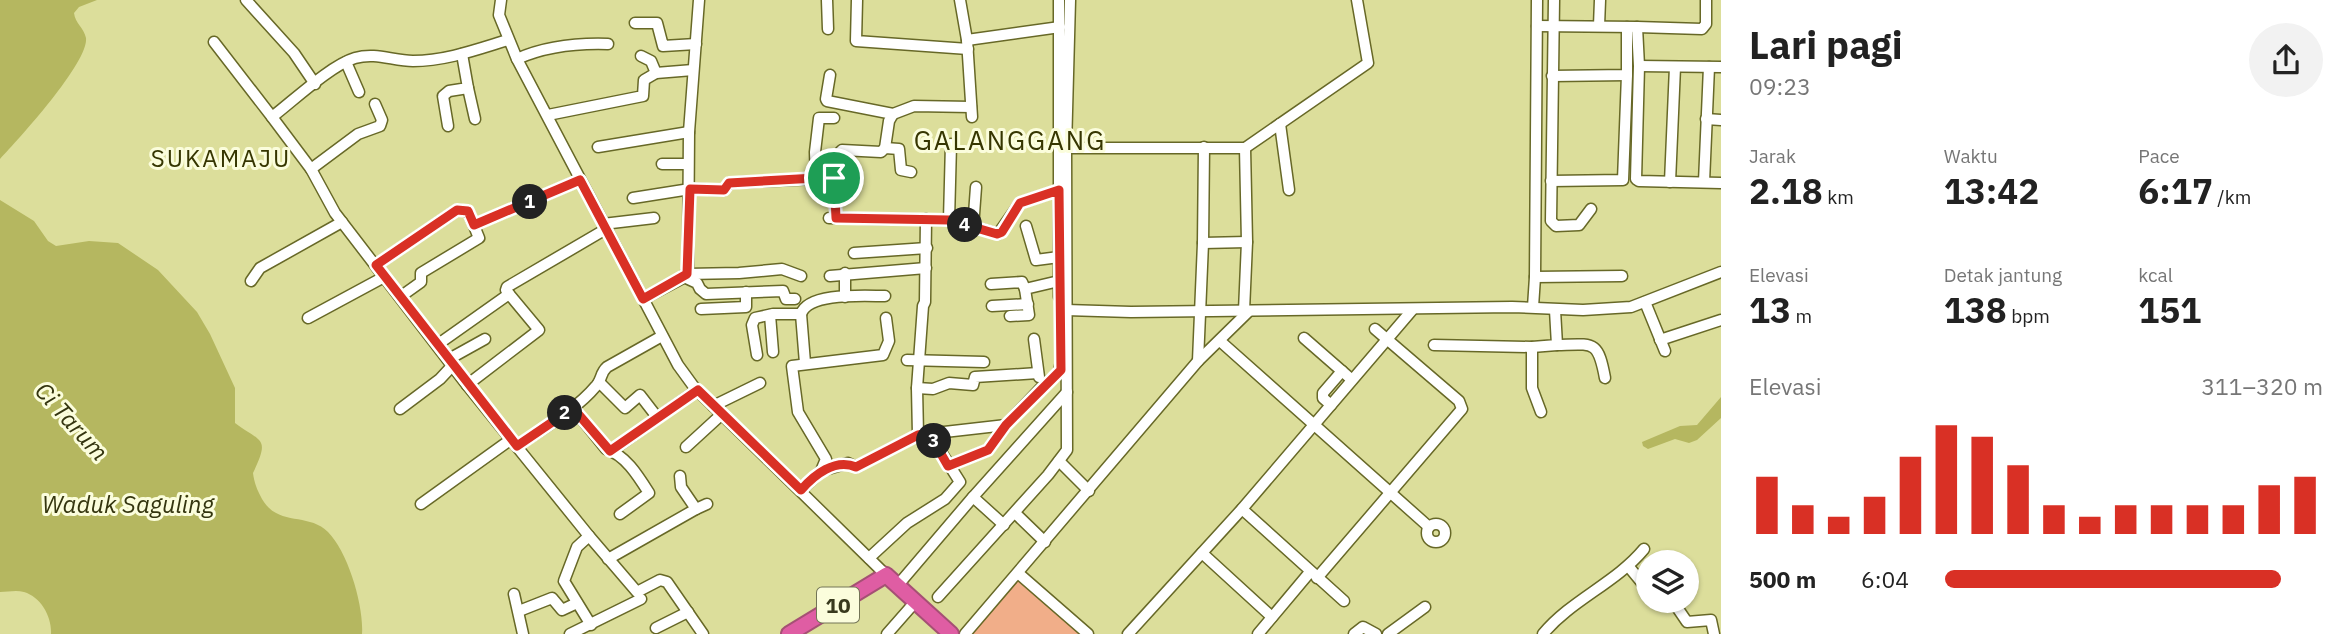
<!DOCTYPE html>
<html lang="id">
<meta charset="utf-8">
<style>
body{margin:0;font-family:"IBM Plex Sans",sans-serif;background:#f2f2f2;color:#222;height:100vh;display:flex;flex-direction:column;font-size:26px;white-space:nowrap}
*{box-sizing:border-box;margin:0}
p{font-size:23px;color:#767676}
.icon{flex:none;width:38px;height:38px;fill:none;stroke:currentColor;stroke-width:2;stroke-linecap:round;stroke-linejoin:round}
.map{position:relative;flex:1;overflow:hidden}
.side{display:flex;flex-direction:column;background:#fff;width:630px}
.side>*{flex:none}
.fabs{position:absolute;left:1636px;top:550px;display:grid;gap:14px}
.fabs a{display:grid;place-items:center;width:63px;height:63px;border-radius:50%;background:#fff;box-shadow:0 2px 5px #0004;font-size:35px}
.pin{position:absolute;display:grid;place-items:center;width:60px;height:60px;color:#fff;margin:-30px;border:4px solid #fff;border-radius:50%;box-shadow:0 2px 7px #0007}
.km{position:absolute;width:35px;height:35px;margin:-18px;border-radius:50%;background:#222;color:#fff;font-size:19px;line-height:35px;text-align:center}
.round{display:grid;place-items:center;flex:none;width:74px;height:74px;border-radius:37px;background:#f2f2f2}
.headline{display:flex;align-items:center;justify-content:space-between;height:119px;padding:0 28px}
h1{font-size:38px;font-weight:800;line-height:52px}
.stats{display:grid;grid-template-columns:repeat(3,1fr);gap:10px;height:119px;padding:7px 28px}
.stats div{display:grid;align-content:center}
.stats b{font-size:35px;font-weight:800}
.stats small{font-size:19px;font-weight:400}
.stats p{font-size:19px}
.chart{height:196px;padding:14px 28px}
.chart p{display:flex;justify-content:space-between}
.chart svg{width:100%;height:126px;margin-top:7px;stroke:#d93025;stroke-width:6}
ul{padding:0 28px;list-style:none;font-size:23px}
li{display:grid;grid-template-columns:112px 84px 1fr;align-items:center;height:52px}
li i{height:18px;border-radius:9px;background:#d93025}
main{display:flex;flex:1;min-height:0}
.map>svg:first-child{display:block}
.green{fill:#f1ae89}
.water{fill:#b5b760}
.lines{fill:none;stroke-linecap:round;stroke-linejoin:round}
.minor-casing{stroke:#676827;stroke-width:13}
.highway-casing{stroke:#a55074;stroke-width:18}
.minor{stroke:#fff;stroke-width:10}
.highway{stroke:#df5da3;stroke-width:14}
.route-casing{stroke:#fff;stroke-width:14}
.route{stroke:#d93025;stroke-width:9}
.labels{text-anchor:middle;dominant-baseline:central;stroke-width:6;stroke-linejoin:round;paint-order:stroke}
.shield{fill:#fbfddc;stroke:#727456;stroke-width:2}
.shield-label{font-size:21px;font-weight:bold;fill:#38391d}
.neighbourhood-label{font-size:24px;letter-spacing:2px;fill:#363601;stroke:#fbfddc}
.water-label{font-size:24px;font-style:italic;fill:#34350f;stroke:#fbfddc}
.quarter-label{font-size:26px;letter-spacing:2px;fill:#363601;stroke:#fbfddc}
</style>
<main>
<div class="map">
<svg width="1721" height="634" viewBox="0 0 1721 634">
<rect width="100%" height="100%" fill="#dcde9b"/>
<polygon class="green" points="1018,577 1083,634 968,634"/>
<g class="water">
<path d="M0,0H97L79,7L74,13C75,23 84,28 86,38C89,62 18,140 0,159Z"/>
<path d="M0,200L34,221L48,241L56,246L89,241L118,243L158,270L197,312L210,334L235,388V423C262,443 270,437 253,473C254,482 257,490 262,499C278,527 308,512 328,532C348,552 364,606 362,634H51C52,617 41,597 24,592C16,590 8,592 0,592Z"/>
<polygon points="1721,397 1721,418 1697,440 1689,443 1675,439 1648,449 1643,446 1642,442 1680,426 1697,425"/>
</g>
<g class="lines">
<defs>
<g id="minor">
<polyline points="246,0 294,53 315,84"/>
<polyline points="501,0 499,15 517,59 678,365 694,387 886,575"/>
<polyline points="827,0 828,29"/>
<polyline points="857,0 856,41 968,49"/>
<polyline points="960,0 967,40 972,117"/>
<polyline points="1554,0 1551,221 1556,226 1579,225 1591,209"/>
<polyline points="635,23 657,23 663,46 696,44"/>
<polyline points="1537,26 1637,27 1639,66 1636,179 1639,181 1721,183"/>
<polyline points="1599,26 1600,0"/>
<polyline points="1637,27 1702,29 1706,24 1706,0"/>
<path d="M508,40C478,49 446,61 413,61C393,61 376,52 355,58C331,65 293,101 272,117L311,169L335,213L467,385L589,536L637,592L660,580L667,582L703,634"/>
<polyline points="967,40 1060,27"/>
<polyline points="214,42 272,117"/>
<polyline points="641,56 651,61 656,73"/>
<path d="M517,59C546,46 577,43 608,44"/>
<polyline points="346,62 359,92"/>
<polyline points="1639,66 1721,67"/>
<polyline points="830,75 826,99 827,101 893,114 914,106 971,107"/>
<polyline points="1552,76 1627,75 1627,27"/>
<polyline points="468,88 475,119"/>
<polyline points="548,115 643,96 644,80 656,73 693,70"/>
<polyline points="1706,119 1721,120"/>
<polyline points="1280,124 1289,190"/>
<polyline points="448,126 443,96 449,91 468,88 462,54"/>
<polyline points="598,147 689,132"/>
<polyline points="885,148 889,121 893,114"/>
<polyline points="1066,148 1245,148 1368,63 1357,0"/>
<polyline points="662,164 688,164"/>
<polyline points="311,169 358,134 380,126 382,120 375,104"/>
<polyline points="816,178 815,152 819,118 834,118"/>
<polyline points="834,178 836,218"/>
<polyline points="1551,181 1623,180 1627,75"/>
<polyline points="1670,182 1675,67"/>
<polyline points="1704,182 1709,67"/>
<polyline points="633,198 690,189 724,190 729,183 834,178 836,156 842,150 881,152 885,148 899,149 901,170 911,172"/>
<polyline points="829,218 949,220 998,234 1020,203 1059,190"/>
<polyline points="949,220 951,144"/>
<polyline points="603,224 654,218"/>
<polyline points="474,225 580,180"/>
<polyline points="1026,226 1036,260 1059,257"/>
<polyline points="973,228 976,187"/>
<polyline points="1203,243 1247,242"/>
<polyline points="854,253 927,248"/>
<polyline points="376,265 457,210 468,211 479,238 421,273 421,282 400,297"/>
<polyline points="687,274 739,273 782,269 801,276"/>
<polyline points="830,276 926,268"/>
<polyline points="684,277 697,283 700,289 706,294 783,291 786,299 795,299"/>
<polyline points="1535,277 1622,276"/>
<polyline points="251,281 260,268 342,222"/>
<polyline points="991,284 1022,282 1025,289"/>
<polyline points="845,297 845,273"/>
<polyline points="1059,297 1059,0"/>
<polyline points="643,299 681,279 688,270 689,132 699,0"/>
<polyline points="1645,302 1665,351"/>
<polyline points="992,306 1028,304"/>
<polyline points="1533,307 1535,277 1537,0"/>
<polyline points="701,309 746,307 746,292"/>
<polyline points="1066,310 1131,312 1512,307 1583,310 1631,307 1721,272"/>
<polyline points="1244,311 1247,242 1245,148"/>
<polyline points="801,314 805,363"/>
<polyline points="770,315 773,352"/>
<polyline points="1010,316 1029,315 1025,289 1059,281"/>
<polyline points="308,318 384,277"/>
<polyline points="1304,338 1351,379"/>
<polyline points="1034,339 1039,377"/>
<polyline points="1660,340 1721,320"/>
<polyline points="1220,341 1429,527"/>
<polyline points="437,345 509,294 506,290 507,287 606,229"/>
<polyline points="1434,345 1532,347 1557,345 1555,310"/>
<path d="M1557,345C1594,344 1598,340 1605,378"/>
<polyline points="1532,347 1532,388 1541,412"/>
<path d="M757,355L752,325L755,318L773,314H801C808,292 864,296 885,296"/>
<polyline points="449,359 485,339"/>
<polyline points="907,360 984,362"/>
<polyline points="1198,361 1203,243 1204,147"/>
<polyline points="599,382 625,408 640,395 657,417"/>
<polyline points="467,385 539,330 509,294"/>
<polyline points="917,388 933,389 949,383 973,385 975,377 1038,373"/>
<polyline points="1331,405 1323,398 1323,393 1342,371"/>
<polyline points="713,406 760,383"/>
<path d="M573,408L606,449C625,455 637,474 649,493L620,514"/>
<polyline points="400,409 440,379 453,365"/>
<polyline points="918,435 917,388 923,306 925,302 926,219"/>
<path d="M517,446C543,428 575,411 596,386C602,380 600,373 607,367L662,336"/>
<polyline points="686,447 722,414"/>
<polyline points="614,449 697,390"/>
<polyline points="1059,461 1089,491"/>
<polyline points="948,466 988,450 1006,425 1041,388 1059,373 1061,361"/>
<polyline points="821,471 848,463 856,467 918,435 1006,425"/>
<polyline points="801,490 821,471 826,459 798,412 792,366 883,355 889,341 886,318"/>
<polyline points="421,504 510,440"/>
<polyline points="696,509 707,504"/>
<polyline points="1242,509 1344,601"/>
<polyline points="1015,513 1045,542"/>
<circle cx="1436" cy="533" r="9"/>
<polyline points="1004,525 973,497 1067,392"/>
<polyline points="589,536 577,547 564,581 591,625"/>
<polyline points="1202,553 1272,617"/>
<polyline points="869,558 907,523 945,499 960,482 929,433"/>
<polyline points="608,559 696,509 681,487 680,476"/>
<polyline points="1629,567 1648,590"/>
<polyline points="1018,573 1088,634"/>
<polyline points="1317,578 1462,409 1459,401 1375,329"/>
<polyline points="898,585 973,497"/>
<polyline points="514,594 523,634"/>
<polyline points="938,597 1048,475 1067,450 1066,148 1070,0"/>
<polyline points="1672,600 1687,622 1711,620 1714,634"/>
<polyline points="519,611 552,598 562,610 577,603"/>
<polyline points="656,628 688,612"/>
<polyline points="570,634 641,599"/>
<polyline points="887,634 916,601"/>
<polyline points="965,634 1198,361 1249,311"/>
<polyline points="1128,634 1242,509 1413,309"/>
<polyline points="1258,634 1310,572"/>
<polyline points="1354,634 1363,627 1376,634"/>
<polyline points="1388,634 1425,607"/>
<path d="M1543,634C1571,600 1616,583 1644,549"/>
</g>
<polyline id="highway" points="789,634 886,575 951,634"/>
</defs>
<use href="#minor" class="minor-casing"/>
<use href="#highway" class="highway-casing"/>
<use href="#minor" class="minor"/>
<use href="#highway" class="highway"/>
</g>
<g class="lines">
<defs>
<path id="route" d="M816,178H834L836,218L949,220L997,234L1002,232L1020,203L1059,190L1061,370L1006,425L988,450L948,466L929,433L918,435L856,467C835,458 814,475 801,490L698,390L610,451L573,408L517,446L376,265L457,210L468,211L474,225L580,180L643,299L687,274L690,189L724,190L729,183Z"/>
</defs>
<use href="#route" class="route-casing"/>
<use href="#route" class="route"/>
</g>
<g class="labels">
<rect class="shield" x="817" y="587.5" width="42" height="35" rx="5"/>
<g class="shield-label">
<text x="838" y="605">10</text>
</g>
<g class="neighbourhood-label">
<text x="221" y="158">SUKAMAJU</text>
</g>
<g class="water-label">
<text transform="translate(72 421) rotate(48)">Ci Tarum</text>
<text x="128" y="504">Waduk Saguling</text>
</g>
<g class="quarter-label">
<text x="1010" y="140">GALANGGANG</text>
</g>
</g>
</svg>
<div class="fabs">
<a><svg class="icon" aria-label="layers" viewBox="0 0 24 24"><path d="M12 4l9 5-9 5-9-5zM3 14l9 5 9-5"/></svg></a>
</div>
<div class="pin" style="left:834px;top:178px;background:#1e9e55"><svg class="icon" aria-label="arrive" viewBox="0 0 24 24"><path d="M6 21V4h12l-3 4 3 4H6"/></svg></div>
<b class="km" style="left:530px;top:202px">1</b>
<b class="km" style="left:565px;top:413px">2</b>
<b class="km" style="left:934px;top:441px">3</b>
<b class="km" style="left:965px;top:225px">4</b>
</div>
<section class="side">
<div class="headline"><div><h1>Lari pagi</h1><p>09:23</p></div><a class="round"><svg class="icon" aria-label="share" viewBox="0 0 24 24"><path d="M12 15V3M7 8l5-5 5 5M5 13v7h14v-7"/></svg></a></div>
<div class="stats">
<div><p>Jarak</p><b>2.18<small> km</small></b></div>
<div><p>Waktu</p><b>13:42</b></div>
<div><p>Pace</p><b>6:17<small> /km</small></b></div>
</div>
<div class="stats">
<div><p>Elevasi</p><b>13<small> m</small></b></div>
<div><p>Detak jantung</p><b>138<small> bpm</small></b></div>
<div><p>kcal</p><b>151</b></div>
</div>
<div class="chart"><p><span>Elevasi</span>311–320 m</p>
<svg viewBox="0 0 160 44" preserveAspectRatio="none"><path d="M5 44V24M15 44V34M25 44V38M35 44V31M45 44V17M55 44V6M65 44V10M75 44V20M85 44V34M95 44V38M105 44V34M115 44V34M125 44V34M135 44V34M145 44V27M155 44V24"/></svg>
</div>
<ul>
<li><b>500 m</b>6:04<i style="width:89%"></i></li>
</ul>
</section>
</main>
